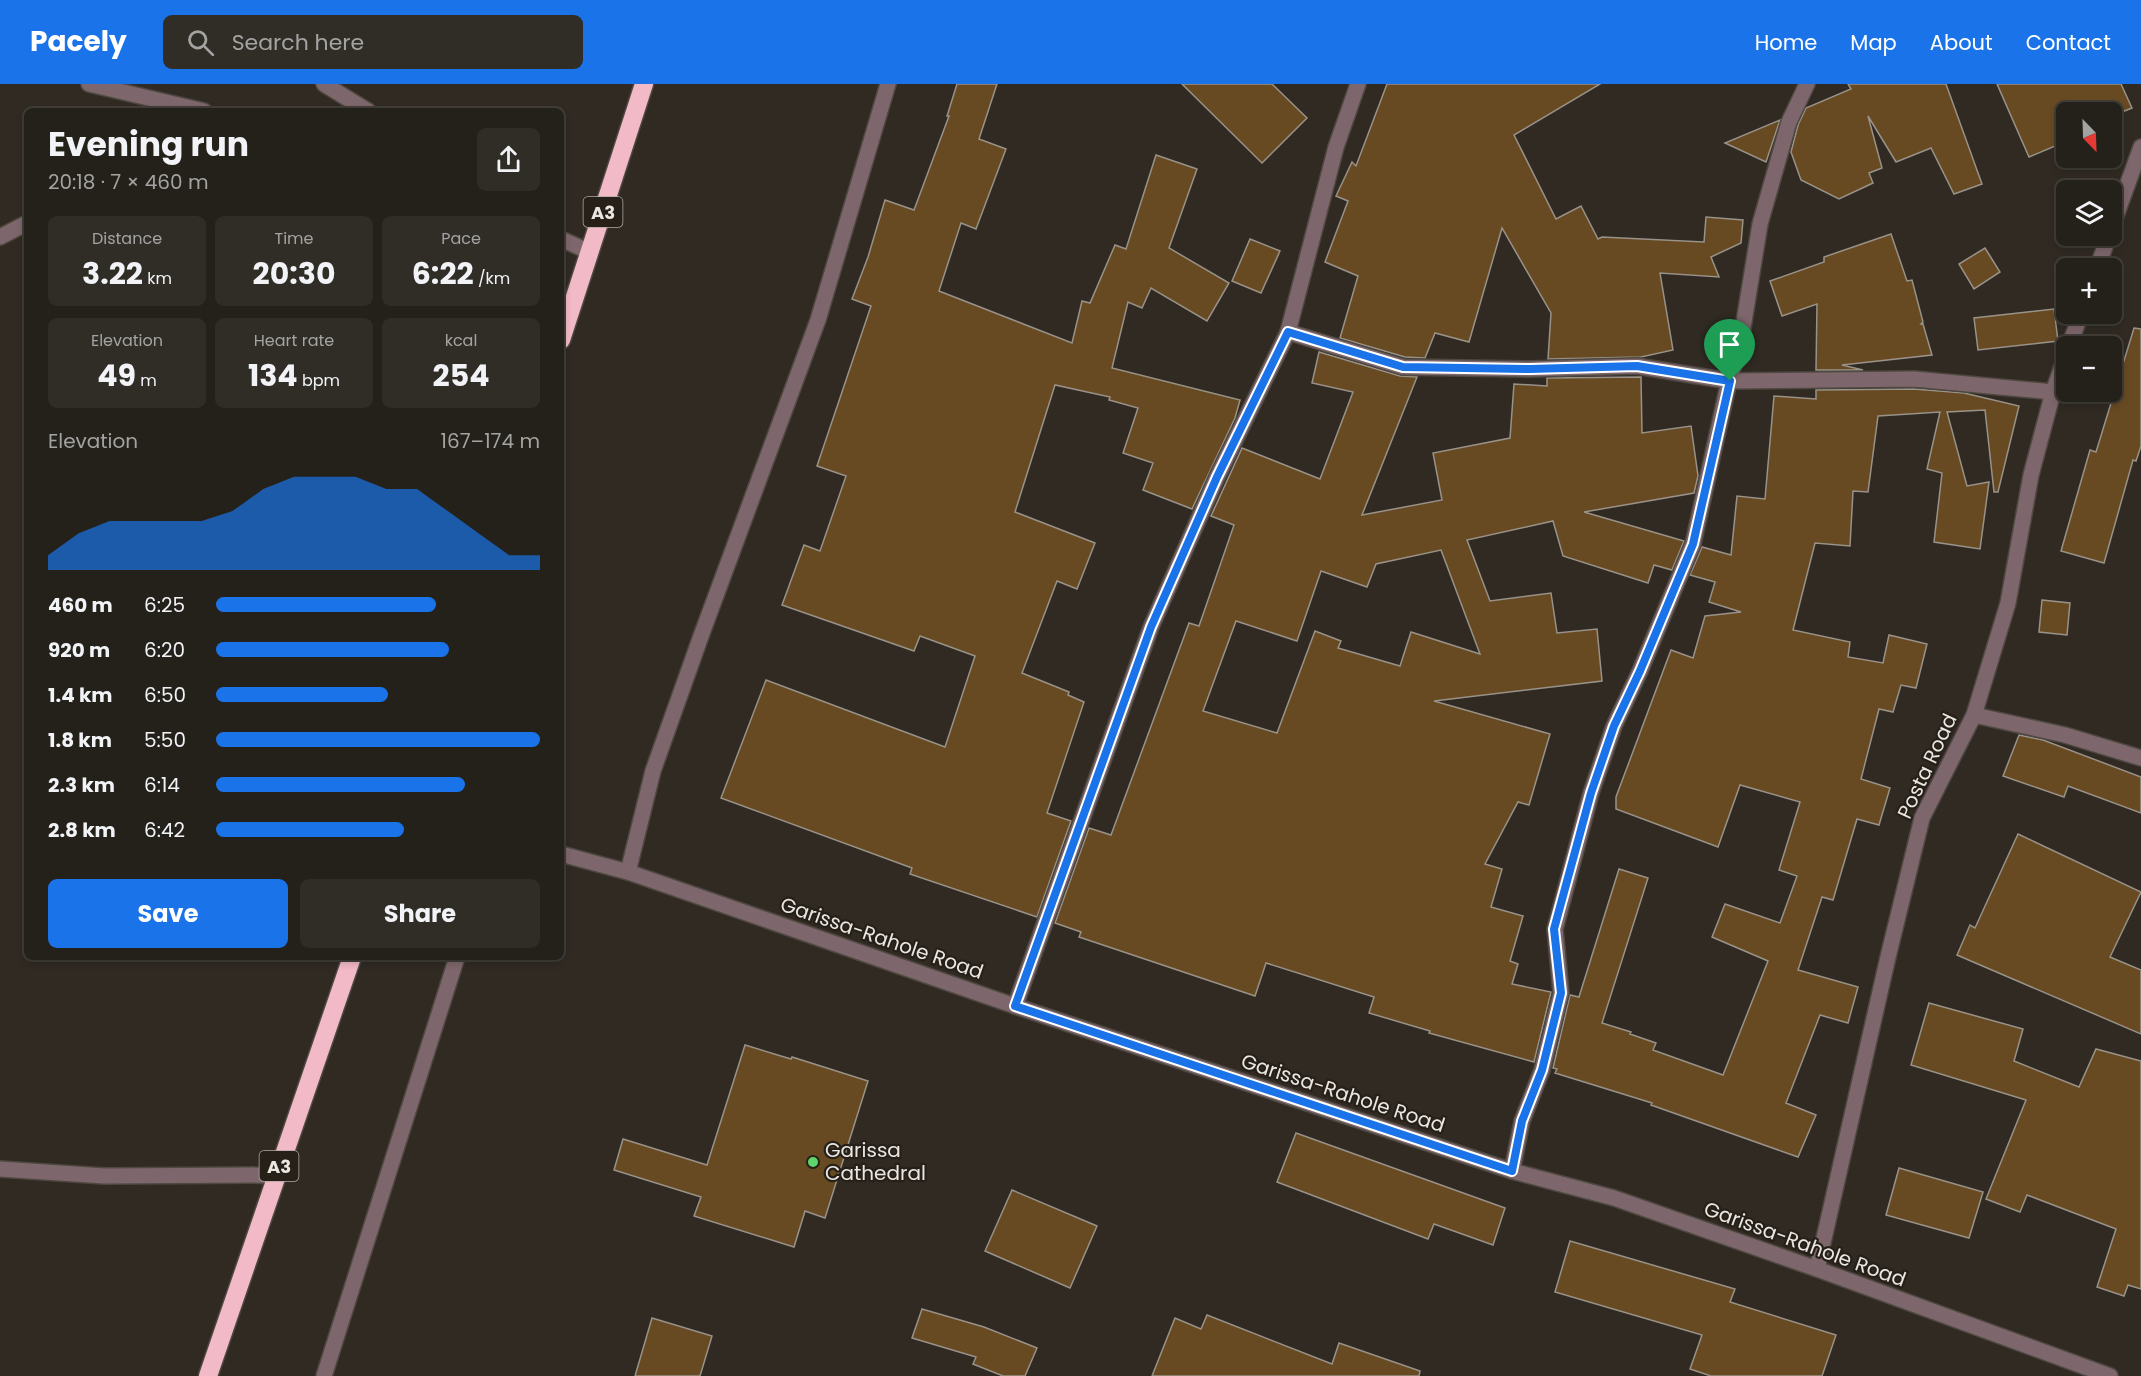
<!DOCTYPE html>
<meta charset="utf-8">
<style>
body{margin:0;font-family:Poppins,sans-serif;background:#302d27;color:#f1f3f6;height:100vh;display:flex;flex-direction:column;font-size:22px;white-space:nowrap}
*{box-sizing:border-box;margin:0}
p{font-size:20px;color:#a3a3a2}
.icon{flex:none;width:33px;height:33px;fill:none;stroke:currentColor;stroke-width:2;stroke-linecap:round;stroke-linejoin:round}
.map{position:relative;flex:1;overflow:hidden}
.side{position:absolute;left:24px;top:24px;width:540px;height:852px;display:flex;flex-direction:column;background:#24201a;border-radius:9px;box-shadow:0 3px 9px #0003,0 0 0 2px #413e39}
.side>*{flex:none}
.needle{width:39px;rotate:157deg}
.controls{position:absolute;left:2056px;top:18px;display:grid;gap:12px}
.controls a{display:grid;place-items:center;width:66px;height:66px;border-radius:9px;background:#24201a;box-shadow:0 3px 9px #0003,0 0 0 2px #413e39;font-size:30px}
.pin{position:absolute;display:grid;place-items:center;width:51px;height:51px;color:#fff;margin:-62px -26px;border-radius:50% 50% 50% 0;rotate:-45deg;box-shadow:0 0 6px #0007}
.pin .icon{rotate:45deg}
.round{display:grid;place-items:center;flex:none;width:63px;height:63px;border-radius:9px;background:#302d27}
.head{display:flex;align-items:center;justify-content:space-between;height:102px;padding:0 24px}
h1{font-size:33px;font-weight:700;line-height:45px}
.figures{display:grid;grid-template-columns:repeat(3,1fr);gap:9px;height:102px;padding:6px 24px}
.figures div{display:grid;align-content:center;border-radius:9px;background:#302d27;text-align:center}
.figures b{font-size:30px;font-weight:700}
.figures small{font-size:16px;font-weight:400}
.figures p{font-size:16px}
.chart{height:168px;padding:12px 24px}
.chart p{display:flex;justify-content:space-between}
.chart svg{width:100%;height:108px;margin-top:6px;fill:#1a73e8;opacity:.7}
.button{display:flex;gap:12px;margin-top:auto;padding:12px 24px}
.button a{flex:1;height:69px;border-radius:9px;background:#1a73e8;color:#fff;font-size:24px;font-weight:700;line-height:69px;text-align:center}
.button a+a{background:#302d27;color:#f1f3f6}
ul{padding:0 24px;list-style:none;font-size:20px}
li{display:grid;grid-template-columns:96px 72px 1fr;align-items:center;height:45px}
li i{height:15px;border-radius:8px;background:#1a73e8}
header{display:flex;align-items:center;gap:36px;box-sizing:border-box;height:84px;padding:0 30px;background:#1a73e8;color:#fff}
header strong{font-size:28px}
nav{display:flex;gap:33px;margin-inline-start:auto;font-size:21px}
.search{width:420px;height:54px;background:#302d27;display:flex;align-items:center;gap:15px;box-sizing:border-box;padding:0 21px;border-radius:9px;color:#a3a3a2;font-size:22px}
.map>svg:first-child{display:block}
.building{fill:#674a22;stroke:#999289;stroke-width:1.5;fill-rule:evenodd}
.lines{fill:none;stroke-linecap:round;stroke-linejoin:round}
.lane-casing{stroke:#4e4841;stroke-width:18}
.street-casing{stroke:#4e4841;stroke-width:18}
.highway-casing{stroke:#4e4841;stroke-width:21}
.lane{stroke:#7e676c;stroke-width:15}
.street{stroke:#7e676c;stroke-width:15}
.highway{stroke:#f2b9c6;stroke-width:18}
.route-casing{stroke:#fff;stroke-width:12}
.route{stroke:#1a73e8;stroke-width:8}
.poi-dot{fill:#5ed56c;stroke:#262019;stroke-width:2}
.labels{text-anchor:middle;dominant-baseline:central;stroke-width:4.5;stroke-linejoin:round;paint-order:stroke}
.shield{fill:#262019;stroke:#afaba5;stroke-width:1.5}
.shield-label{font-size:18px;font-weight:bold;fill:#eae6e1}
.street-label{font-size:20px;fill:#eae6e1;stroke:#262019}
.poi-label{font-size:20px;fill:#eae6e1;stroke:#262019;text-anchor:start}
</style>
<header>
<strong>Pacely</strong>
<div class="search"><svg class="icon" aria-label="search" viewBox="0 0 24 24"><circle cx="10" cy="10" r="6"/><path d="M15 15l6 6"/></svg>Search here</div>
<nav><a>Home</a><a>Map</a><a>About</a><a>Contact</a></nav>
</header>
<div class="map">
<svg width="2141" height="1292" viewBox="0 0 2141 1292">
<rect width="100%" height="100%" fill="#302a23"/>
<g class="building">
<polygon points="957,0 997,0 979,55 1006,65 976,145 961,139 939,207 1072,259 1082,217 1090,219 1115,161 1126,165 1156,71 1197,85 1169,164 1229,199 1207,237 1151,204 1142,224 1128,218 1112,284 1240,316 1235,334 1192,425 1143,406 1153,379 1123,369 1138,324 1109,316 1110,313 1055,301 1015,428 1095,459 1077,505 1057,497 1022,589 1069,608 1068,611 1084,618 1047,729 1071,737 1037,833 910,790 912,784 721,714 766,596 945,663 975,572 920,552 914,567 782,521 804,461 820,467 846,392 817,382 871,222 852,215 868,173 885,116 914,126 949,32 947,32"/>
<polygon points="1182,0 1272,0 1307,34 1262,79"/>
<polygon points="1387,0 1600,0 1514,51 1556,135 1581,122 1598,155 1602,153 1704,158 1706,133 1743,136 1741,159 1711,173 1719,193 1660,189 1673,266 1641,273 1548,275 1551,229 1502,144 1469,258 1435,249 1425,274 1405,273 1340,254 1358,192 1325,178 1348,117 1336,112 1352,78 1356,82"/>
<polygon points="1848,0 1946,0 1982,100 1954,110 1931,64 1896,78 1868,32 1882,84 1869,89 1873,99 1839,115 1801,96 1791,68 1798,41 1806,24 1851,5"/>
<polygon points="1997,0 2121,0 2132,24 2112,32 2112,28 2067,28 2067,57 2029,73"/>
<polygon points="1780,36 1766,78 1725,59"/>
<polygon points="1891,150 1907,197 1912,196 1923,238 1921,240 1923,240 1932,271 1842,281 1863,286 1816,286 1817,220 1782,232 1770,197 1824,178 1824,173"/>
<polygon points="1250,155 1280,167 1261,209 1232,197"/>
<polygon points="1985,164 2000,188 1974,205 1959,180"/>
<polygon points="2054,225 2058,257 1978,266 1974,234"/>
<polygon points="2134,244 2141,245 2141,362 2136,377 2133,376 2104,479 2061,467 2090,366 2096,368"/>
<path d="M1319,268L1400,292L1417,293L1362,431L1442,416L1433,369L1510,354L1514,300L1547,302V294L1641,293L1642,349L1691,342L1698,392L1694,409L1584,428L1684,457L1672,486L1654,481L1648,499L1563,472L1553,437L1467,456L1490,517L1551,509L1557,549L1597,545L1602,597L1434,617L1550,650L1529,721L1518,718L1485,780L1502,785L1491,823L1523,832L1510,877L1518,880L1512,900L1551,908L1534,978L1429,949L1430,947L1369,929L1374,913L1266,879L1255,912L1079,853L1081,848L1055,839L1089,744L1111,751L1189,539L1199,542L1234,441L1211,432L1242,364L1320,395L1353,308L1312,299ZM1441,466L1480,570L1411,548L1400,582L1338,564L1341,557L1315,547L1277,649L1203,627L1236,537L1297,557L1321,487L1367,503L1376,480Z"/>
<polygon points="1914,305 1964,309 2019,322 1998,408 1994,408 1985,326 1947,328 1967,402 1989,398 1980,465 1934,458 1942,389 1927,385 1940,328 1878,332 1868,408 1853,407 1850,462 1815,459 1793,546 1850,558 1848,573 1883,579 1889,551 1927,560 1916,604 1901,601 1893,628 1879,625 1861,695 1890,704 1879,741 1857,735 1833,816 1822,813 1798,886 1858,903 1848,939 1820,931 1786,1019 1816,1031 1798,1073 1651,1021 1652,1019 1555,989 1557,985 1553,984 1570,911 1579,913 1619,785 1648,794 1602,939 1631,948 1630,950 1656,959 1653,966 1723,991 1768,877 1712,853 1725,820 1780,839 1797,792 1779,786 1800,718 1740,701 1718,763 1616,725 1616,713 1671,566 1693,574 1705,532 1741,528 1709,518 1715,498 1690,491 1702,463 1731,471 1737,412 1765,415 1774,312 1816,315 1816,306"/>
<polygon points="2042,516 2070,519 2067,551 2039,548"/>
<polygon points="2019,651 2043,656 2141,693 2141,729 2068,702 2064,713 2003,692"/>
<polygon points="2018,750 2141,808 2110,873 2141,886 2141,950 1957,871 1970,841 1975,844"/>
<polygon points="1929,919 2023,945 2014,977 2079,1003 2096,965 2141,977 2141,1205 2128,1201 2124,1212 2097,1203 2116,1145 2027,1111 2020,1128 1986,1115 2026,1016 1911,981"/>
<polygon points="745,961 791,975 792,973 868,997 825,1134 805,1127 794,1163 694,1132 701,1113 614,1086 623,1055 707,1081"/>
<polygon points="1296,1049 1505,1124 1493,1161 1434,1140 1428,1155 1277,1098"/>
<polygon points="1899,1084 1983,1108 1969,1154 1886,1131"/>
<polygon points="1012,1106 1097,1142 1070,1204 985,1167"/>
<polygon points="1570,1157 1735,1205 1730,1218 1836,1251 1822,1292 1711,1292 1690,1285 1702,1251 1555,1208"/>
<polygon points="922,1225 984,1243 1037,1264 1025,1292 1003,1292 973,1280 976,1273 912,1254"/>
<polygon points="1207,1231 1332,1280 1339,1259 1420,1287 1419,1292 1152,1292 1175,1234 1201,1245"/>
<polygon points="652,1234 712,1252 700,1292 635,1292"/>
</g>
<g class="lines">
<defs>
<polyline id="lane" points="0,153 27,139"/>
<g id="street">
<polyline points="89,0 204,27"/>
<polyline points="324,0 368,27"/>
<polyline points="2112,143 2141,63"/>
<polyline points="561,155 590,168"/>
<polyline points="2097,184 2109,152"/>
<polyline points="1288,248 1403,283 1530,285 1637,282 1729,297 1914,295 2053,308"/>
<polyline points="2069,262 2081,230"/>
<polyline points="1974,631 2065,651 2141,674"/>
<polyline points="561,770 628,788 1015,922 1512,1087 1614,1114 1817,1185 2110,1292"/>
<polyline points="628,788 653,687 701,552 818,236 888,0"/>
<polyline points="1015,922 1151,543 1217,393 1288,248 1336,63 1358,0"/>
<polyline points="0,1085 104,1092 276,1091"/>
<polyline points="1512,1087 1522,1037 1542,986 1561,909 1555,845 1591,709 1614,642 1640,587 1693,460 1729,297 1740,262 1760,140 1789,38 1807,0"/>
<polyline points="1817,1185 1888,873 1922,734 1974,631 2008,519 2031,391 2053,308 2067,268"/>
<polyline points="324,1292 457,873"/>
</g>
<g id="highway">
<polyline points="561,256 644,0"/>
<polyline points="208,1292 352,873"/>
</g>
</defs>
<use href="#lane" class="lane-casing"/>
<use href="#street" class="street-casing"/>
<use href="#highway" class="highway-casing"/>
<use href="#lane" class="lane"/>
<use href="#street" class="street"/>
<use href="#highway" class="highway"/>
</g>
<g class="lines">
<defs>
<polygon id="route" points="1288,248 1403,283 1530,285 1637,282 1730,297 1693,460 1640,587 1614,642 1591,709 1554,845 1561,909 1542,986 1522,1037 1512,1087 1015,922 1151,543 1217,393"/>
</defs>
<use href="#route" class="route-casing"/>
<use href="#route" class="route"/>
</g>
<circle class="poi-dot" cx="813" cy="1078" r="6"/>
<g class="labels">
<g class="shield">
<rect x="583.5" y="113" width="39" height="30" rx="4.5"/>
<rect x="259.5" y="1067" width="39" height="30" rx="4.5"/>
</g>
<g class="shield-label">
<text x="603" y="128">A3</text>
<text x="279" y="1082">A3</text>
</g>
<g class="street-label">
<text transform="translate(1927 682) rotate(-65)">Posta Road</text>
<text transform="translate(882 854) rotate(19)">Garissa-Rahole Road</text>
<text transform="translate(1343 1009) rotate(18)">Garissa-Rahole Road</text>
<text transform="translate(1805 1160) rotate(20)">Garissa-Rahole Road</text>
</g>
<g class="poi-label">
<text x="825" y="1066">Garissa<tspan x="825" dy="23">Cathedral</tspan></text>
</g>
</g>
</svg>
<div class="controls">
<a><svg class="needle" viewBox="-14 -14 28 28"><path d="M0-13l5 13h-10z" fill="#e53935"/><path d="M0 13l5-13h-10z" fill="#a3a3a2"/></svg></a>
<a><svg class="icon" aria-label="layers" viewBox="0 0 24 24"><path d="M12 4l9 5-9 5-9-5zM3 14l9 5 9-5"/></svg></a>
<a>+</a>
<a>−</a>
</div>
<div class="pin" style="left:1730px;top:297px;background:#1e9e55"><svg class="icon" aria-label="arrive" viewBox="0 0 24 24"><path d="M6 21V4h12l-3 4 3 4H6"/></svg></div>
<section class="side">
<div class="head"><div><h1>Evening run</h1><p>20:18 · 7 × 460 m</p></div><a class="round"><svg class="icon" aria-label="share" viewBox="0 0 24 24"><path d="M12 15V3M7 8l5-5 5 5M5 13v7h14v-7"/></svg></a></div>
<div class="figures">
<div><p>Distance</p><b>3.22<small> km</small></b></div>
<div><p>Time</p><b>20:30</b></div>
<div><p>Pace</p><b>6:22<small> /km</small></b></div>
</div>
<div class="figures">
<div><p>Elevation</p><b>49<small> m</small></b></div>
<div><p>Heart rate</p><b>134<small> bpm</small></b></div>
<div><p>kcal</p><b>254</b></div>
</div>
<div class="chart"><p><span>Elevation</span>167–174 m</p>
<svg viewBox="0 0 160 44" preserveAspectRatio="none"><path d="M0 44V38L10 29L20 24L30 24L40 24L50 24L60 20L70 11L80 6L90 6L100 6L110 11L120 11L130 20L140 29L150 38L160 38V44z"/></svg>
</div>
<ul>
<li><b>460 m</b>6:25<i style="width:68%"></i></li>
<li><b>920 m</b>6:20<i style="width:72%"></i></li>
<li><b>1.4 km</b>6:50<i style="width:53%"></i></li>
<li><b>1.8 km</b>5:50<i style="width:100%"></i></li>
<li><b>2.3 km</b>6:14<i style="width:77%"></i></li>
<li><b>2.8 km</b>6:42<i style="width:58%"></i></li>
</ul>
<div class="button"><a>Save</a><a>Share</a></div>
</section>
</div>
